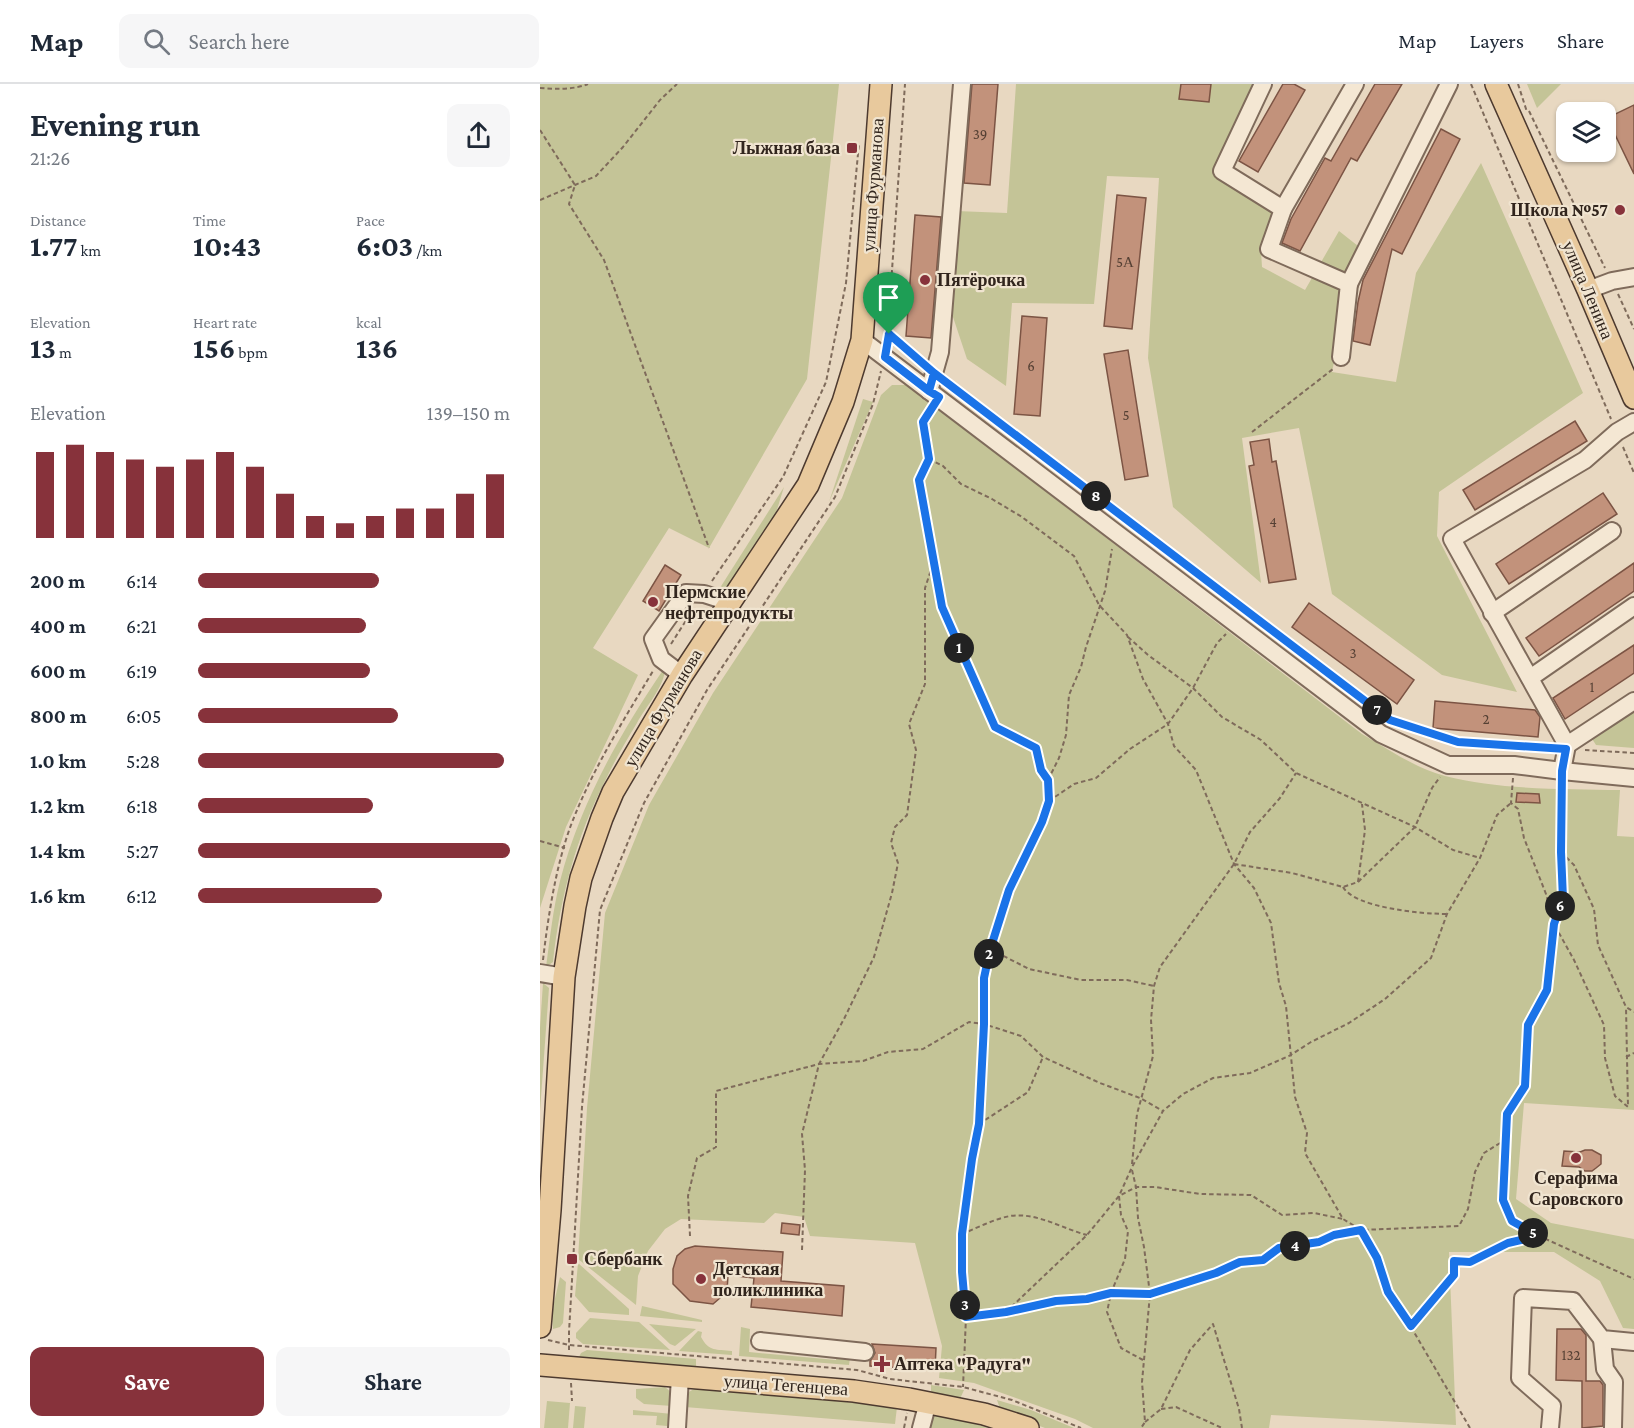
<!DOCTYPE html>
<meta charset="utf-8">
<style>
body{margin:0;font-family:"Crimson Pro",serif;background:#f6f6f7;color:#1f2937;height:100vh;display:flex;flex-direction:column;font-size:22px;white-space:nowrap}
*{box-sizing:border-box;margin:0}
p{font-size:20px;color:#747a83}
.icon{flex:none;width:33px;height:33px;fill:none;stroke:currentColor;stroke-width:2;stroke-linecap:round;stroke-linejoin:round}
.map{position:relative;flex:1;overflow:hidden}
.side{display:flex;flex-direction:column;background:#fff;width:540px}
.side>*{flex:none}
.buttons{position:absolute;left:1016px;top:18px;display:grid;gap:12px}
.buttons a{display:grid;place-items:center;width:60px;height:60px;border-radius:12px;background:#fff;box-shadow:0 2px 4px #0004;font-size:30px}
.pin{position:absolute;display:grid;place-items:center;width:51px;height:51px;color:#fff;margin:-62px -26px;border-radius:50% 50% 50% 0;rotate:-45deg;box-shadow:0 0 6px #0007}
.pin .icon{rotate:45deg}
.km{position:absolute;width:30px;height:30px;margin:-15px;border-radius:50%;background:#222;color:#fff;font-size:16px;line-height:30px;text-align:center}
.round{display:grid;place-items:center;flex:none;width:63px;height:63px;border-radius:12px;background:#f6f6f7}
.head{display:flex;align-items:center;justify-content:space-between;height:102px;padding:0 30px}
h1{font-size:33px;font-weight:700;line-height:45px}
.stats{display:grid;grid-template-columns:repeat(3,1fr);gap:9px;height:102px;padding:6px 30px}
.stats div{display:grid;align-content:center}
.stats b{font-size:30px;font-weight:700}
.stats small{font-size:16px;font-weight:400}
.stats p{font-size:16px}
.chart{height:168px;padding:12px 30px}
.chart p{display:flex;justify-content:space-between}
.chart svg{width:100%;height:108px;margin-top:6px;stroke:#87323b;stroke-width:6}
.button{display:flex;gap:12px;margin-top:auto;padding:12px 30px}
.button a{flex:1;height:69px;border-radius:12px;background:#87323b;color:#fff;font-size:24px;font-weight:700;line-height:69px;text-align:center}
.button a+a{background:#f6f6f7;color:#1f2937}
ul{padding:0 30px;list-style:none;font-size:20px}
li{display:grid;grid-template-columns:96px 72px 1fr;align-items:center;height:45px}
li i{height:15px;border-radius:8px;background:#87323b}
header{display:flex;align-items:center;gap:36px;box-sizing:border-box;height:84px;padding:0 30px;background:#fff;border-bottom:2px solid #e0e1e3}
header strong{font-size:28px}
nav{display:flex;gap:33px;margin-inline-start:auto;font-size:21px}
.search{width:420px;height:54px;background:#f6f6f7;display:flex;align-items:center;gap:15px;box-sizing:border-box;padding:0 21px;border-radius:12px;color:#747a83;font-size:22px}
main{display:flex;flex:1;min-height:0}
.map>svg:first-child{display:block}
.green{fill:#c4c497}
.building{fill:#c2927b;stroke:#7c5444;stroke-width:1.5}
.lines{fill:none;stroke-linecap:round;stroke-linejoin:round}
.minor-casing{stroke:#7f6b5b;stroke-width:20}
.major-casing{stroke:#4d3a2f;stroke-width:24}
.path{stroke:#7f6b5b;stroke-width:2;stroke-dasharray:4.5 3;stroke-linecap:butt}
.minor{stroke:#f4e7d3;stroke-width:16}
.major{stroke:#e8c99d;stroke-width:21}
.route-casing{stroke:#fff;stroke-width:12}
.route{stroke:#1a73e8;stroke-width:8}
.poi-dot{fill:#87323b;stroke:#f0e4d0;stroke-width:2}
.labels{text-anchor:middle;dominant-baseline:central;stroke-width:4.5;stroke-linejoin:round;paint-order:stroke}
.number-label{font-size:15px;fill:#554034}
.poi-label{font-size:18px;font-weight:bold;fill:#31251d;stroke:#f0e4d0;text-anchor:start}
.street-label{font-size:18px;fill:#31251d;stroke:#f0e4d0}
</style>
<header>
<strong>Map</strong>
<div class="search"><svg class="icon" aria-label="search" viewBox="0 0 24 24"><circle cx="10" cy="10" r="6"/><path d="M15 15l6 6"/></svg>Search here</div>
<nav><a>Map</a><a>Layers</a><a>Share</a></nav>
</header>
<main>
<section class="side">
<div class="head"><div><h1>Evening run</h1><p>21:26</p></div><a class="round"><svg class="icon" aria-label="share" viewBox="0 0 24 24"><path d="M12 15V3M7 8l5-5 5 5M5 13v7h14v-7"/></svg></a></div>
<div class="stats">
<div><p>Distance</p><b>1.77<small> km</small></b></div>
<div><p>Time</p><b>10:43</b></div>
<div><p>Pace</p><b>6:03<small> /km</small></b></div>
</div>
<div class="stats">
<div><p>Elevation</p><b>13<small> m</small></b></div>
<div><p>Heart rate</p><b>156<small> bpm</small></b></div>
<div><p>kcal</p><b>136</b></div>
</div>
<div class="chart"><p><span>Elevation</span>139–150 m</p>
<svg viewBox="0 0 160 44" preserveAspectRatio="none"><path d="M5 44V9M15 44V6M25 44V9M35 44V12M45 44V15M55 44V12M65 44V9M75 44V15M85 44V26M95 44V35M105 44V38M115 44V35M125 44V32M135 44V32M145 44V26M155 44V18"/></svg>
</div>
<ul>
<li><b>200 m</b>6:14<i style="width:58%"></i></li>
<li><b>400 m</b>6:21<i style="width:54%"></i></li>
<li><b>600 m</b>6:19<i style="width:55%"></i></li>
<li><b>800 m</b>6:05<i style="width:64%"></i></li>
<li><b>1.0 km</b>5:28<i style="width:98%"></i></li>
<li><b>1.2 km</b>6:18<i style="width:56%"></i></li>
<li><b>1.4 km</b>5:27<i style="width:100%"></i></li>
<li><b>1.6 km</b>6:12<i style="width:59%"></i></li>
</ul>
<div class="button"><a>Save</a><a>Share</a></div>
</section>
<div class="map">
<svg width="1094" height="1344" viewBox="0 0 1094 1344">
<rect width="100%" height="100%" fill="#e8d8c1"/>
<g class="green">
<polygon points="0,0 299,0 267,295 169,464 129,444 53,564 98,591 26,743 0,824"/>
<polygon points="476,0 715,0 672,88 735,125 721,167 722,183 765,206 799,147 818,162 792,288 856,298 876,189 941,79 1043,309 899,408 897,452 977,608 902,591 792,510 759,344 702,354 721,499 633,423 608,274 619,94 567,92 554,220 472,219 466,302 427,275 410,224 416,127 467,129"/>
<polygon points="987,0 1021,0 997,24"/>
<path d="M352,301H367L822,650C848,665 875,684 905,692C959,706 1024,705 1080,706L1077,752L1094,753V1026L984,1019L976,1115L1011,1139L1094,1155V1245L1083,1244L1060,1197L1014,1168H909L916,1341L731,1331L729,1344H553L535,1335L434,1299L399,1294L402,1262L375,1159L270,1152L264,1133L235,1129L224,1139L141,1135L125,1145L108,1167L98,1192L96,1221L38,1175L47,1024L65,829L109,721L173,609L302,414L341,311Z"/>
<polygon points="323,315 333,318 289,418"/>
<polygon points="244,403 235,432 187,503 178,507"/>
<path d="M123,586L125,587C122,606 106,622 97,639C86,657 75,676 66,695C36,753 20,814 13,878L6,883C10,854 13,825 20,797C40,720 79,651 123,586Z"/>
<polygon points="1094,626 1094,664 1056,661 1049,650"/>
<polygon points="3,899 9,904 0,1027 0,944"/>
<polygon points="38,1179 89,1225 89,1231 49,1228 35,1212"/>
<polygon points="20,1193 26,1198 23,1239 20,1243 13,1245 12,1227"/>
<polygon points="102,1222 162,1236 162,1238 100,1232"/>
<polygon points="50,1234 99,1238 130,1266 43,1260 36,1254 36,1249"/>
<polygon points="109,1240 156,1245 135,1262 130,1260"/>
<polygon points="201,1243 210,1245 209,1268 296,1276 297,1263 310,1274 309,1281 199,1272"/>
<path d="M158,1247L162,1248L161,1253C169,1268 176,1265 192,1267V1271L139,1267Z"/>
<polygon points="47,1266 156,1275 156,1285 39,1273 41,1269"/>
<polygon points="391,1301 424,1306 419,1317 394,1312 391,1307"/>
<polygon points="125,1303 133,1310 132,1322 104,1320 96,1314 96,1305"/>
<path d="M159,1304L357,1323L355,1340L145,1323C144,1313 148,1305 159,1304Z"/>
<polygon points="457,1316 491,1326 534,1344 505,1344 461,1328"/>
<polygon points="7,1317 30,1319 28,1344 4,1344"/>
<polygon points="35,1322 46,1323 44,1344 33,1344"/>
<polygon points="93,1326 132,1330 131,1338 127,1342 116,1341 117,1332 93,1331"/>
<polygon points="400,1330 449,1344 389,1344 392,1331"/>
</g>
<g class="building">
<polygon points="432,0 458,0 450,101 424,99"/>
<polygon points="641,0 671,0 669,18 639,15"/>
<polygon points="743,0 754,0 765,6 718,88 699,77"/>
<polygon points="835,0 862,0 817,77 811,74 760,167 742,159 751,135 785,74 791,77"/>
<polygon points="1094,21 1094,90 1067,34"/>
<polygon points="901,45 920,55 862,170 852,165 830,261 813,257 818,218 823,196"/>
<polygon points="577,111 606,114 592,245 564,242"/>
<polygon points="375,131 401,133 391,254 366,252"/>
<polygon points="482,232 507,234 500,332 474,330"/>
<polygon points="588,266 608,392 585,396 564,270"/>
<polygon points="1035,337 1047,357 935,426 923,406"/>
<polygon points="729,355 732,378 736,377 756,495 729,499 709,382 714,381 710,358"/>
<polygon points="1063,409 1077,430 969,500 956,480"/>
<polygon points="1094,479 1094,507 999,572 986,554"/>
<polygon points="125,481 141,491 119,527 103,517"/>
<polygon points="769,519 874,596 857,620 752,543"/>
<polygon points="1094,561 1094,589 1025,635 1013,614"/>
<polygon points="895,617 995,626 1000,633 998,653 893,644"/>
<polygon points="977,709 999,710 1000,719 976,718"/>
<polygon points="1045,1066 1052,1066 1061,1071 1061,1080 1056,1084 1052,1087 1045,1087 1039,1083 1022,1082 1024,1067 1040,1068"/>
<polygon points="242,1139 260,1141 259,1151 241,1149"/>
<polygon points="155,1162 243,1168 241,1197 304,1202 302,1232 211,1223 214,1194 188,1191 187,1208 173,1220 150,1217 133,1200 133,1185 137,1172 145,1165"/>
<polygon points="1017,1245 1041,1245 1046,1251 1046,1297 1060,1297 1063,1301 1063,1342 1042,1344 1042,1297 1016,1296"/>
<polygon points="332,1260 396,1264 395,1286 330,1282 330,1277 335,1269"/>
</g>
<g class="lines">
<defs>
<g id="minor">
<polyline points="723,0 682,87 743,125 729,165 809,200 801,273"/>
<polyline points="743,125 815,0"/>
<polyline points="809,200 909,0"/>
<polyline points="1048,206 1072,197 1094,193"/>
<polyline points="322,256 841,650 908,681 974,681 1022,687 1094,694"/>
<polyline points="389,307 400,268 422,0"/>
<polyline points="952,529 1072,447"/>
<polyline points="142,591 121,575 113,555 146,509 164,510 189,518"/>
<polyline points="990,594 1094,522"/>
<polyline points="1027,661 1094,617"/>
<polyline points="1022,687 1027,661 912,455 1045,376 1077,348 1094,338"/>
<polyline points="0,889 24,893"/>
<polyline points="1062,1255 1065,1285 1074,1298 1073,1344"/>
<polyline points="220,1257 325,1268"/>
<polyline points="137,1344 140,1293"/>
<polyline points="381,1344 388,1318"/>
<polyline points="1010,1344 1012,1322 980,1294 983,1214 1033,1217 1062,1255 1094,1258"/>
</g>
<g id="major">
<polyline points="956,0 1048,206 1094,314"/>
<polyline points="0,1243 10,1126 24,893 35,822 41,794 62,734 73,708 142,591 268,401 303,318 322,256 341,0"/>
<polyline points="0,1281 314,1307 369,1315 444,1330 488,1344"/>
</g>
</defs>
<use href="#minor" class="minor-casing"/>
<use href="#major" class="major-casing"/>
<g class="path">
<polyline points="931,0 1071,335"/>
<polyline points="978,0 987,28"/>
<path d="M0,4C16,5 33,6 48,0"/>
<polyline points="989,27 1065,184"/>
<polyline points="0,46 35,101 29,120 64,176 169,464"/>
<polyline points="0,116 56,92 83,63 120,16 137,0"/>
<polyline points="1078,210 1094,245"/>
<polyline points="349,250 383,280"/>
<polyline points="347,258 365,0"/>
<polyline points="406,299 850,636 918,658 1012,664"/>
<polyline points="391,325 383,338 389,375 379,396 402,523 455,643 496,664 501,686 508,696 509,717 502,738 469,806 450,865 444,894 444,940 439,1040 432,1075 422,1150 422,1188 426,1233 423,1303"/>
<polyline points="712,348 793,285"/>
<polyline points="1083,363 1094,389"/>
<polyline points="389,375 403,382 421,400 452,415 482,433 534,472 559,521 587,551 603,595 628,640 634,662 656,686 694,780 714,804 731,839 739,899 746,922 755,1013 767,1049 765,1069 803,1135 821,1146 838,1174 848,1208 871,1242 913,1191 914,1177 930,1178 968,1159 999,1152"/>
<polyline points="172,497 243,393 286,298 306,199 319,59"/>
<polyline points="588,553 608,571 653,604 682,633 721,656 756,689 875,743 913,766 940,774"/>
<polyline points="131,560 154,524"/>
<polyline points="1045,666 1094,669"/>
<polyline points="973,694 971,719 978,725 984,754 1006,810 1014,840 1034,876 1064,941 1065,974 1075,1012 1088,1023 1086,923"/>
<polyline points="508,696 519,674 526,651 529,611 541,583 546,563 565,507 572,465"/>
<polyline points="1022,701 1021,768 1023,815 1014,840 1007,906 988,941 985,1002 967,1030 963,1116 972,1137 999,1152 1094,1195"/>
<polyline points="509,717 534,700 556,694 590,665 628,640 653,604 677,559 686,550"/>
<polyline points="0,757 25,764"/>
<polyline points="1021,768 1034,781 1054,825 1058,861 1086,923 1094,928"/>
<polyline points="694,780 752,789 803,803 818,798 875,743 892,704 900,693"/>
<polyline points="818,798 825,746 822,720"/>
<path d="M803,803C815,824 883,830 907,830"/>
<polyline points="450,865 489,885 541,896 587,896 614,902"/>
<path d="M3,876C8,833 16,781 31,741C52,686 83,637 113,587"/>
<polyline points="1086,973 1094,969"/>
<polyline points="439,1040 488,1008 503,973"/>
<polyline points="592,1080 597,1030 613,972 611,936 614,902 620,883 694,780 710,748 740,714 756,689"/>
<polyline points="592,1086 596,1103 598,1134 604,1163 610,1210 602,1298 605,1338 601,1344"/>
<path d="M422,1150C437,1144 454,1135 470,1132C497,1128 523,1145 547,1151"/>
<polyline points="150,1152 148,1112 157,1074 176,1063 176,1007 279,980 323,977 348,968 383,965 429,938 444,940 481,952 503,973 560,999 600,1014 623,1027"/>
<polyline points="262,1166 265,1086 262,1050 279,980 304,935 334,873 352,809 358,779 351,759 355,743 367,731 376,666 369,640 385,600 385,504 393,480"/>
<polyline points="466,1228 547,1151 579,1112 592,1083 623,1027 643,1010 673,994 710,989 749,972 771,958 809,939 845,915 891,874 907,830 940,774 957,731 971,719"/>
<polyline points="426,1233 466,1228 516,1217 547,1215 571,1209 610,1210 676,1189 700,1178 723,1176 739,1164 779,1158 794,1151 821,1146 919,1142 928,1125 935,1088 944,1069 965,1056"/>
<polyline points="871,1243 930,1344"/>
<polyline points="8,1256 29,1261 317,1286 350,1295 423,1303 472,1316 541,1344"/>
<polyline points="29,1266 29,1248 42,1023 60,826 104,719 167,606 295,413 333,320 341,287"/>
<polyline points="603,1276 581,1264 567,1228 571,1209 585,1175 588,1147 581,1131 579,1112 596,1103 615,1103 660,1110 711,1111 742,1131 774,1129 803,1135"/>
<polyline points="31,1299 32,1317"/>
<polyline points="621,1325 636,1323 682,1344"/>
<polyline points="605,1338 621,1325 650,1266 673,1240 699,1325 702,1344"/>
<polyline points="364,1344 367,1329"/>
</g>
<use href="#minor" class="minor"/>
<use href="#major" class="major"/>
</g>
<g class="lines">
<defs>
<polyline id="route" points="349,250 394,289 389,307 399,313 383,338 389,375 379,396 402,523 455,643 496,664 501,686 508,696 509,717 502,738 469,806 450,866 444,894 444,940 439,1040 432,1075 422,1150 422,1188 426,1233 466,1228 516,1217 547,1215 571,1209 610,1210 676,1189 700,1178 723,1176 739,1164 779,1158 794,1151 821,1146 837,1174 848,1208 871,1242 914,1191 914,1177 930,1178 968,1159 999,1152 972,1137 963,1116 967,1030 985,1002 988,941 1007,906 1014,840 1023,815 1021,768 1022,687 1026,665 918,658 850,636 394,289 389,307 345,273 349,250"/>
</defs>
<use href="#route" class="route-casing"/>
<use href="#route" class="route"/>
</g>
<g class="poi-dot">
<rect x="306" y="58" width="12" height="12" rx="3"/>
<circle cx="1080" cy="126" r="6"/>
<circle cx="385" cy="196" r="6"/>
<circle cx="113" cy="518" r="6"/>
<circle cx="1036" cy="1074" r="6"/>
<rect x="26" y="1169" width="12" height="12" rx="3"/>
<circle cx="161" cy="1195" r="6"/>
<path d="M339 1271h6v6h6v6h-6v6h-6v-6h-6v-6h6z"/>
</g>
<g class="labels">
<g class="number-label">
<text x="440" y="50">39</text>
<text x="585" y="178">5А</text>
<text x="491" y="282">6</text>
<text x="586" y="331">5</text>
<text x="733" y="438">4</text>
<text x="813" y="569">3</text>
<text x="1052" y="603">1</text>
<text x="946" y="635">2</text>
<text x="1031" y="1271">132</text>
</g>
<g class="poi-label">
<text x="300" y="64" text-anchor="end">Лыжная база</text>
<text x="1068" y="126" text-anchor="end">Школа №57</text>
<text x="397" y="196">Пятёрочка</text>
<text x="125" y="508">Пермские<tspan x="125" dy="21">нефтепродукты</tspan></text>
<text x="1036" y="1094" text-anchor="middle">Серафима<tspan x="1036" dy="21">Саровского</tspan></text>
<text x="44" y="1175">Сбербанк</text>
<text x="173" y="1185">Детская<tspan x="173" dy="21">поликлиника</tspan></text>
<text x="354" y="1280">Аптека "Радуга"</text>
</g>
<g class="street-label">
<text transform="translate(333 101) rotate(-86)">улица Фурманова</text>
<text transform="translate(1048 206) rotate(67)">улица Ленина</text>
<text transform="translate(123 624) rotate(-59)">улица Фурманова</text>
<text transform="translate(246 1301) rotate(4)">улица Тегенцева</text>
</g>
</g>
</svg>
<div class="buttons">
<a><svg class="icon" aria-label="layers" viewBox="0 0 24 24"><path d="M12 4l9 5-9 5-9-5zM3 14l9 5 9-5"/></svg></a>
</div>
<div class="pin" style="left:349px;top:250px;background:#1e9e55"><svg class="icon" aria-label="arrive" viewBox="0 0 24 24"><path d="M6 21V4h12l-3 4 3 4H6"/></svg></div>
<b class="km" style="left:419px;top:564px">1</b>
<b class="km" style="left:449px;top:870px">2</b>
<b class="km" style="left:425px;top:1221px">3</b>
<b class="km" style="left:755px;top:1162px">4</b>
<b class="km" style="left:993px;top:1149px">5</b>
<b class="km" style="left:1020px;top:822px">6</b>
<b class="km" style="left:837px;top:626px">7</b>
<b class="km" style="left:556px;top:412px">8</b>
</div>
</main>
